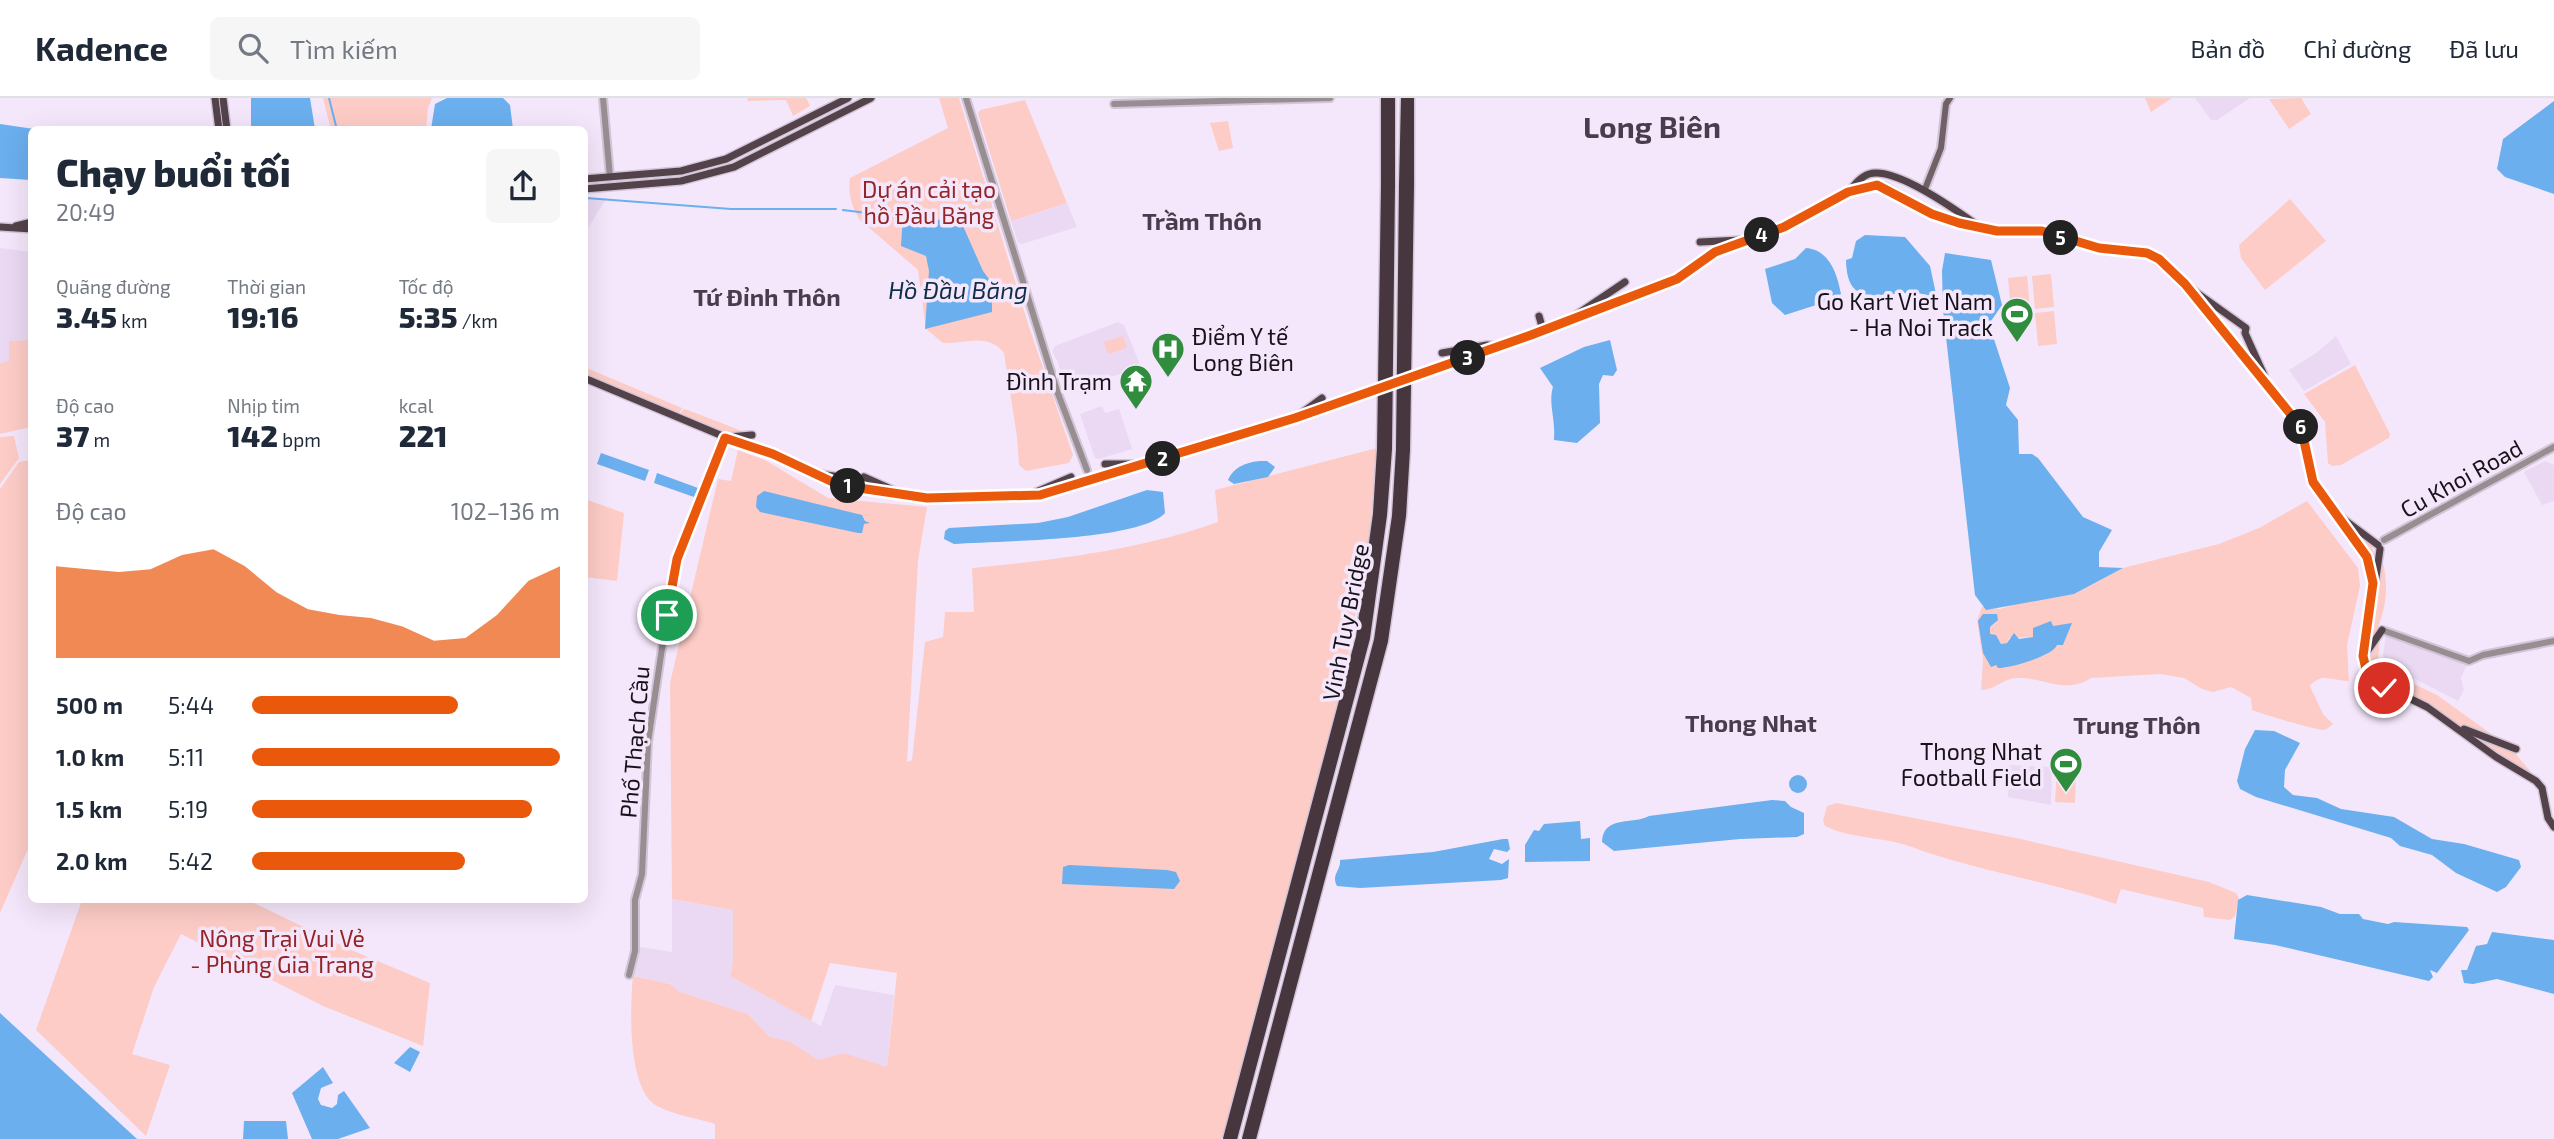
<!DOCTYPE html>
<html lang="vi">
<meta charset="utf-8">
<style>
body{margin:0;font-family:"Exo 2",sans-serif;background:#f6f6f7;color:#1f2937;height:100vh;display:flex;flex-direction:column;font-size:26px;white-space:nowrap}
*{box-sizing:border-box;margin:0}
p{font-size:23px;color:#747a83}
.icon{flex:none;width:38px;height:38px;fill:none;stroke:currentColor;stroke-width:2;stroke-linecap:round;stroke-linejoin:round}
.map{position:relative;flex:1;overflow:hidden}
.drawer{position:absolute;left:28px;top:28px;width:560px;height:777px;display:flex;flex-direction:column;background:#fff;border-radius:10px;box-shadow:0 7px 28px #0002}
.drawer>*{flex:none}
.pin{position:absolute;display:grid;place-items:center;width:60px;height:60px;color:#fff;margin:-30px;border:4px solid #fff;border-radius:50%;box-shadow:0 2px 7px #0007}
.km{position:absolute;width:35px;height:35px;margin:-18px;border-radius:50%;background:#222;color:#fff;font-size:19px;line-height:35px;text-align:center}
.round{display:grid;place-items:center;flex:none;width:74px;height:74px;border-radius:10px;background:#f6f6f7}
.head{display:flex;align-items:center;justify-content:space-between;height:119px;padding:0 28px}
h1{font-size:38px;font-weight:800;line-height:52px}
.figures{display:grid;grid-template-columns:repeat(3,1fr);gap:10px;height:119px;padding:7px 28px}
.figures div{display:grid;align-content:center}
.figures b{font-size:30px;font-weight:800}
.figures small{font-size:19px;font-weight:400}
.figures p{font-size:19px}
.chart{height:196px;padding:14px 28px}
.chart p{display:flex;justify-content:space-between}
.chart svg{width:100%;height:126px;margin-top:7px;fill:#ea580c;opacity:.7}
ul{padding:0 28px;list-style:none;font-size:23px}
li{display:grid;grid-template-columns:112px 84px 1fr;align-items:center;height:52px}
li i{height:18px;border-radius:9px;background:#ea580c}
header{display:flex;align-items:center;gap:42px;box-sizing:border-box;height:98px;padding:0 35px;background:#fff;border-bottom:2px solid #e0e1e3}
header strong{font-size:33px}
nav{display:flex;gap:38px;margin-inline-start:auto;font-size:24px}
.search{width:490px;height:63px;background:#f6f6f7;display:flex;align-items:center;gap:18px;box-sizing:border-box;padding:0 24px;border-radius:10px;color:#747a83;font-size:26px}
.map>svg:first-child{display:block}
.built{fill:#ebd9f3}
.green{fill:#fdccc7;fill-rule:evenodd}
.water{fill:#6bafee}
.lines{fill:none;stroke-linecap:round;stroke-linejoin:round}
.stream{stroke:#6bafee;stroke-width:2}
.tertiary-casing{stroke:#d2c5d7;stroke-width:10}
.secondary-casing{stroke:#d2c5d7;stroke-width:10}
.primary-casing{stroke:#d2c5d7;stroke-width:10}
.trunk-casing{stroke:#d2c5d7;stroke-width:11}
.tertiary{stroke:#988e92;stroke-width:6}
.secondary{stroke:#706167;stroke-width:6}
.primary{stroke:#53424a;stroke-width:7}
.trunk{stroke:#47363e;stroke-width:8}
.trunk-bridge-casing{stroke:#d2c5d7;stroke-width:11;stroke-linecap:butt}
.trunk-bridge{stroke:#47363e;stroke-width:8}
.route-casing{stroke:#fff;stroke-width:14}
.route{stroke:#ea580c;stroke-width:9}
.labels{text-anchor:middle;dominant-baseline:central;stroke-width:7;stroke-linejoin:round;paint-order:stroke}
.park-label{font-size:23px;fill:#932527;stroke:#f5e7fb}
.poi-label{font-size:23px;fill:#18131a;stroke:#f5e7fb;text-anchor:end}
.street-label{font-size:23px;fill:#18131a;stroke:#f5e7fb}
.neighbourhood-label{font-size:24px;font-weight:bold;fill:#493d4d;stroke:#f5e7fb}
.water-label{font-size:24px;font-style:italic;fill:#102d47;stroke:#f5e7fb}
.district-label{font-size:30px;font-weight:bold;fill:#493d4d;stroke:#f5e7fb}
</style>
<header>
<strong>Kadence</strong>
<div class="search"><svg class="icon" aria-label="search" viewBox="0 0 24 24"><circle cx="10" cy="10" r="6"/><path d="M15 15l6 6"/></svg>Tìm kiếm</div>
<nav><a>Bản đồ</a><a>Chỉ đường</a><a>Đã lưu</a></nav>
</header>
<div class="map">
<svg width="2554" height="1041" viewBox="0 0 2554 1041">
<rect width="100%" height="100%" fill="#f5e7fb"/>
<g class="built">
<polygon points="2195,0 2250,0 2217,22 2211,22"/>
<polygon points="585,99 606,101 585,135 584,99"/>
<polygon points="1067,105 1077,129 1022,146 1018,145 1011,123"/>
<polygon points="0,150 32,154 31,242 9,243 9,264 0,265"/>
<polygon points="1118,224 1124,227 1145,279 1137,282 1133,272 1065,294 1058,264 1052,253 1055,248"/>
<polygon points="2336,238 2351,266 2304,293 2289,272 2316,255"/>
<polygon points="1102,308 1105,315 1119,311 1132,351 1099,361 1095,360 1080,316"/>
<polygon points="2545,363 2554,367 2554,403 2542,407 2524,374"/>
<polygon points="2386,535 2467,566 2461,580 2464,592 2458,603 2386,566 2383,557"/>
<polygon points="2009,667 2052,669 2051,707 2008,699"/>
<polygon points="672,801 733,812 733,864 730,878 821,928 835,887 894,897 887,969 844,955 818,962 791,944 770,939 748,916 680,894 670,886 633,878 635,848 672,854"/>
</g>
<g class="green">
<polygon points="323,0 432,0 428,10 426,31 331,32"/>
<polygon points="748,0 806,0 810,8 793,18 786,2 747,3"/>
<path d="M939,0H959L1029,229L1073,357L1069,365L1026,373L1019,367L1017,339L1004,255C987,234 966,246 943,245L926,231L918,172L860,122C851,107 848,96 850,80L948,30Z"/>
<polygon points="2145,0 2172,0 2151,14"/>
<polygon points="2301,0 2311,16 2289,31 2269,1"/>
<polygon points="1025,2 1067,105 1011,123 978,16 980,12"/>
<polygon points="1228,23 1233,50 1219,53 1210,25"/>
<polygon points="2290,101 2326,143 2265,192 2241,160 2239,147"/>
<polygon points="2051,176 2054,209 2035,211 2032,178"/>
<polygon points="2027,178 2030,211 2011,213 2008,180"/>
<polygon points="2054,213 2057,246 2038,248 2035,215"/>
<polygon points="1123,238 1127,250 1108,256 1104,244"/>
<polygon points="31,242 31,329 0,336 0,265 9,263 9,243"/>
<polygon points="2355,267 2390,336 2389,340 2341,367 2332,368 2328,365 2325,324 2304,296"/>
<polygon points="584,269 682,310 678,318 585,277"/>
<polygon points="683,311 688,312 747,335 724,335 680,318"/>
<polygon points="14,338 19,360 0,386 0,339"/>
<path d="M1377,350L1369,441L1335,630L1222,1041H715V1026C697,1020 673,1017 657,1008C627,992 630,908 633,878L670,886L680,894L748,916L770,939L791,944L818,962L844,955L887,969L897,875L830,865L811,923L730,878L733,864V812L672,801L670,585L718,381L731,383L738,352L765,362L828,400L927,409L918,463L907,664L912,662L925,544L943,539L945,514H974L972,470C1055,462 1140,452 1218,424L1215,392Z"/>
<polygon points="31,362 31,744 0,815 0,391 19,364"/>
<polygon points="585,401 624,415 617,483 585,479"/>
<path d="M2307,403L2358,470L2360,488L2347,547L2349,583C2335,584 2322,573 2310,588L2323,616L2333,626C2330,628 2328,631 2324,632C2318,633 2259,615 2252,612L2251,600L2231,589L2213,594L2202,591L2184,580L2160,576L2091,580C2065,597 2044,579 2017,580C2004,580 1995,592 1981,592L1983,561L1977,522L1982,509L2000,511L2026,503L2074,496L2123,470L2219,446L2259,430ZM2052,524V528L2071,526L2063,547H2057C2042,565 2026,559 2006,570L1989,563L1980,528L1996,525L1990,529V537L1996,538L2001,546L2007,545L2009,540L2034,539Z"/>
<path d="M2344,422C2365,440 2380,445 2373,475Z"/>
<path d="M2381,459C2392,490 2384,526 2366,551Z"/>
<polygon points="2380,538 2378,561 2384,572 2437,597 2501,643 2461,628 2369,576 2364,560"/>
<polygon points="2466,634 2513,653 2537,681"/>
<polygon points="2057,671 2076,672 2075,705 2055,704"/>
<path d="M1837,705L2016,740L2209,784L2236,795L2239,800L2235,818L2230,822L2204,819L2203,810L2121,791L2116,806C2048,783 1976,773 1909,748C1883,739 1848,740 1825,728L1823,723L1827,708Z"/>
<polygon points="82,802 248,802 349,851 430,885 423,948 323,908 181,836 154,889 132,956 170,967 146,1038 36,932"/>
</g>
<g class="water">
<polygon points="251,0 310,0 315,31 251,31"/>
<polygon points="447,0 503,0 510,7 513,31 431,31 435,6"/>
<polygon points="2554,3 2554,96 2505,79 2497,71 2503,41"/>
<polygon points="0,26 34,31 32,32 31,82 0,80"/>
<polygon points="903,117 955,124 963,128 983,173 992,185 992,214 925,231 929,173 926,158 901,148"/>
<path d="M1865,137L1905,139L1930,168L1936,196L1932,199C1897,183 1847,223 1846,162L1852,160L1856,143Z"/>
<path d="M1806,150C1830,152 1837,176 1841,196L1835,201L1785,217L1772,205L1765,171L1795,161Z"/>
<polygon points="1945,155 1991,162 2002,207 1989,226 2010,290 2006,307 2018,322 2019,356 2032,356 2038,360 2083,419 2112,432 2099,454 2099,469 2123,470 2074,496 1986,512 1975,497 1943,212 1942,173"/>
<path d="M1610,242L1617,272L1613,278L1603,277L1599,286L1600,325L1577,345L1554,342C1556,322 1548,305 1553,289L1540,270L1584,249Z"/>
<polygon points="601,355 649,372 645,383 597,366"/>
<path d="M1267,363L1275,369L1268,379L1234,386L1228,382C1234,367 1252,362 1267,363Z"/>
<polygon points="657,375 698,390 694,399 654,385"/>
<path d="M1147,392L1163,394L1165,415C1140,443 995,443 954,446L944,441L945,433L949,430L1038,425L1068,419Z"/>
<polygon points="764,393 862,417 865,423 870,425 864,426 862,435 858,435 760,414 756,409 757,398"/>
<path d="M1983,516H1997L1998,522L1990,529V536L1996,537L2001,546L2007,545L2014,535L2019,541L2033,539V530L2051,523L2053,528L2072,525L2063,547H2057C2053,558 2010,570 1998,570L1996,567L1991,569L1983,555L1978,523Z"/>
<polygon points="2255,632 2274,633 2300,645 2285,672 2284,689 2293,697 2317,700 2341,711 2394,719 2432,741 2464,746 2519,762 2521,769 2506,789 2497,794 2456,775 2432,757 2400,748 2391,740 2256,699 2240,691 2237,683 2245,651"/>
<circle cx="1798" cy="686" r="9"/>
<path d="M1772,702L1785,703L1791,709L1804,715V736L1797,739L1740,741L1614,753L1602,744C1603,717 1633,727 1649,718Z"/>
<polygon points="1580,723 1581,741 1590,740 1590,763 1525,764 1525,747 1534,732 1539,733 1544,726"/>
<path d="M1503,741H1508L1510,751L1507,754L1494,751L1489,761L1502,766L1509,761L1508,780L1501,782L1360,790L1337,788C1331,776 1341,773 1340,762L1433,754Z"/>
<polygon points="1069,767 1167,772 1176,774 1180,783 1174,791 1062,786 1063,769"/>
<polygon points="2247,797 2321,809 2340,816 2359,816 2363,821 2388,826 2394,824 2467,829 2469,832 2437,875 2430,872 2433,879 2429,883 2275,847 2234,841 2238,802"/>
<polygon points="2492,834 2554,842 2554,896 2497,881 2473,886 2464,885 2461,872 2467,872 2476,848 2487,846"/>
<polygon points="0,915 137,1041 0,1041"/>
<polygon points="410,949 420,954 410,974 394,965"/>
<polygon points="323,969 333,985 321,990 318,1001 321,1007 332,1010 337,1006 338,997 344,993 370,1030 338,1041 312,1041 292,995"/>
<polygon points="244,1023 286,1023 288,1041 243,1041"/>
</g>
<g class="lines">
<g class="stream">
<polyline points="329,0 337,32"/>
<polyline points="586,100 731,111 836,111"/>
<polyline points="843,112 875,116"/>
<polyline points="882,117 893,119 902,127"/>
</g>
<defs>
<g id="tertiary">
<polyline points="603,0 610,79"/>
<polyline points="966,0 1057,293 1087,372"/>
<polyline points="1114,6 1330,0"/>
<polyline points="2384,442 2554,349"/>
<polyline points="2382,532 2469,563 2483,557 2554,543"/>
<polyline points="629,877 635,853 635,802 642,776 648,644 671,490 677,461 725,339"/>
</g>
<polyline id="secondary" points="1925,91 1941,50 1946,6 1950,0"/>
<g id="primary">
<polyline points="215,0 219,32"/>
<polyline points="223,0 227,32"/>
<polyline points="584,81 681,73 726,61 848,0"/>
<polyline points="584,91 681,83 734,69 871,0"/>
<path d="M1849,94C1854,87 1860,79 1869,76C1895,68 1956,112 1977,127"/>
<polyline points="16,128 32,124"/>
<polyline points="0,129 32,131"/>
<polyline points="1700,144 1741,142"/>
<polyline points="2193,192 2246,230 2245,235 2264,277"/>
<polyline points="1576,217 1625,184"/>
<polyline points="1539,218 1543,232"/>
<polyline points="1442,255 1487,247 1499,248"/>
<polyline points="584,280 725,339 773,356 831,385 927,400 1024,399 1136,369 1295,320 1531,237 1677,181 1715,154 1784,129 1848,94 1869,87 1885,88 1932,116 1959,125 1997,133 2042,133 2100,150 2147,155 2173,175 2301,329 2313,385 2367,459 2373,485 2363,558 2368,580 2427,609 2496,659 2536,683 2542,690 2548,720 2554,729"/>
<polyline points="1300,316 1322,300"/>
<polyline points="728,339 752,337"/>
<polyline points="1105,366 1136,366"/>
<polyline points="819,376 841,379"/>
<polyline points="864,379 893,392"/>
<polyline points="1036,394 1071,379"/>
<polyline points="2334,414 2378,447"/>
<polyline points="2375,487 2380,451"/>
<polyline points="2364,558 2382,532"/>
<polyline points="2464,631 2516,651"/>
</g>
<g id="trunk">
<polyline points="1391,0 1391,88"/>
<polyline points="1410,0 1410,88"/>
<polyline points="1385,88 1385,0"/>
<polyline points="1403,88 1405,0"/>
</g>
</defs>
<use href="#tertiary" class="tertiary-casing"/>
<use href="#secondary" class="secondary-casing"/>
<use href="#primary" class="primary-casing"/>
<use href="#trunk" class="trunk-casing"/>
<use href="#tertiary" class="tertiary"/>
<use href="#secondary" class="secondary"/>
<use href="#primary" class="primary"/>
<use href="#trunk" class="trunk"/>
<defs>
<g id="trunk-bridge">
<polyline points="1227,1041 1360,539 1377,416 1381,351 1385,88"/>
<polyline points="1233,1041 1366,540 1383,417 1388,351 1391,88"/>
<polyline points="1246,1041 1378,542 1396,418 1400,352 1403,88"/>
<polyline points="1252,1041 1384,543 1402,418 1406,352 1410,88"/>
</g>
</defs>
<use href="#trunk-bridge" class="trunk-bridge-casing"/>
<use href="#trunk-bridge" class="trunk-bridge"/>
</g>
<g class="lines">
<defs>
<polyline id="route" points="667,517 677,461 725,340 773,356 839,387 927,400 1040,397 1295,320 1531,237 1677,181 1715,154 1784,129 1848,94 1877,87 1932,116 1959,125 1997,133 2042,133 2099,150 2147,155 2159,161 2185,186 2301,329 2313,384 2367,459 2373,485 2363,558 2368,580 2384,590"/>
</defs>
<use href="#route" class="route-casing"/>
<use href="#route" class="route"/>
</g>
<defs>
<symbol id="stadium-pin" viewBox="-11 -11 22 30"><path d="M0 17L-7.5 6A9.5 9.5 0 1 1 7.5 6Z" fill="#318d3e" stroke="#f5e7fb"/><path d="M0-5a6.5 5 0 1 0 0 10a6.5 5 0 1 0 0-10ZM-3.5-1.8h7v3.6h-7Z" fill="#fff"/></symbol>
<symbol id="hospital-pin" viewBox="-11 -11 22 30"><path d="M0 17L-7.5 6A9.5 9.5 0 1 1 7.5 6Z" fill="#318d3e" stroke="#f5e7fb"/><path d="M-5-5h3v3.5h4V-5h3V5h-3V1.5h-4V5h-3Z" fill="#fff"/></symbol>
<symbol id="temple-pin" viewBox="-11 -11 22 30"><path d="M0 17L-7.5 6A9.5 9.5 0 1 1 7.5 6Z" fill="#318d3e" stroke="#f5e7fb"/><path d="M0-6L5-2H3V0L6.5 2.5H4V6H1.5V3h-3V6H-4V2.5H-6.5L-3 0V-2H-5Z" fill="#fff"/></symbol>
</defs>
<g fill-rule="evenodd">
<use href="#stadium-pin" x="1998" y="197" width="38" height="52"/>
<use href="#hospital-pin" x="1149" y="232" width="38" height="52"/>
<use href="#temple-pin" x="1117" y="264" width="38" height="52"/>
<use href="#stadium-pin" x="2047" y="647" width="38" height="52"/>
</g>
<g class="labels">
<g class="park-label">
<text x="929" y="91">Dự án cải tạo<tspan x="929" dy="26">hồ Đầu Băng</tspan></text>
<text x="282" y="840">Nông Trại Vui Vẻ<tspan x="282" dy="26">- Phùng Gia Trang</tspan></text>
</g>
<g class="poi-label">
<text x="1993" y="203">Go Kart Viet Nam<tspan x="1993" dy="26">- Ha Noi Track</tspan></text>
<text x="1192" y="238" text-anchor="start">Điểm Y tế<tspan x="1192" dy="26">Long Biên</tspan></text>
<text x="1112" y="283">Đình Trạm</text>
<text x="2042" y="653">Thong Nhat<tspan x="2042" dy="26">Football Field</tspan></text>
</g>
<g class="street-label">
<text transform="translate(2461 380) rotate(-29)">Cu Khoi Road</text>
<text transform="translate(1345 524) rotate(-79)">Vinh Tuy Bridge</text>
<text transform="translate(634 644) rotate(-85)">Phố Thạch Cầu</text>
</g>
<g class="neighbourhood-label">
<text x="1202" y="122">Trầm Thôn</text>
<text x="767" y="198">Tứ Đỉnh Thôn</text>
<text x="1751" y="624">Thong Nhat</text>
<text x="2137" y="626">Trung Thôn</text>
</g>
<g class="water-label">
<text x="958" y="191">Hồ Đầu Băng</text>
</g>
<g class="district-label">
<text x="1652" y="28">Long Biên</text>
</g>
</g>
</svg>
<div class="pin" style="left:667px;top:517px;background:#1e9e55"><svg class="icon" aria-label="arrive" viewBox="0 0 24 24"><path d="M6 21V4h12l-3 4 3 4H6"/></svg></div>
<div class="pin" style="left:2384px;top:590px;background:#d93025"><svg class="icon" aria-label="check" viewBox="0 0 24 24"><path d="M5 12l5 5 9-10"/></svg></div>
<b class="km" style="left:848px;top:388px">1</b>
<b class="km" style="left:1163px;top:361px">2</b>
<b class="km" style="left:1468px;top:260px">3</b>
<b class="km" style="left:1762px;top:137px">4</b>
<b class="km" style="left:2061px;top:140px">5</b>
<b class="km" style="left:2301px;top:329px">6</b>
<section class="drawer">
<div class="head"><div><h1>Chạy buổi tối</h1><p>20:49</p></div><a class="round"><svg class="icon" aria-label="share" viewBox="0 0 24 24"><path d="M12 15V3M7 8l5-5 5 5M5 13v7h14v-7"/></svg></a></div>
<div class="figures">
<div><p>Quãng đường</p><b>3.45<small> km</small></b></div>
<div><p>Thời gian</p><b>19:16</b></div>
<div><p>Tốc độ</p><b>5:35<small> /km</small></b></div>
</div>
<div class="figures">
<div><p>Độ cao</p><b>37<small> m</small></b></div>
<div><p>Nhịp tim</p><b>142<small> bpm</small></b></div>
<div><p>kcal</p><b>221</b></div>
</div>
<div class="chart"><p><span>Độ cao</span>102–136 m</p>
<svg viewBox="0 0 160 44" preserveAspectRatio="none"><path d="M0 44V12L10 13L20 14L30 13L40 8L50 6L60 12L70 21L80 27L90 29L100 30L110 33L120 38L130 37L140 29L150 17L160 12V44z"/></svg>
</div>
<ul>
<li><b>500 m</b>5:44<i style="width:67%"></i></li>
<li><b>1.0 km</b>5:11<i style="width:100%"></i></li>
<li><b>1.5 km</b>5:19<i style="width:91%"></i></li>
<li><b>2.0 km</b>5:42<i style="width:69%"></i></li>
</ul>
</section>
</div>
